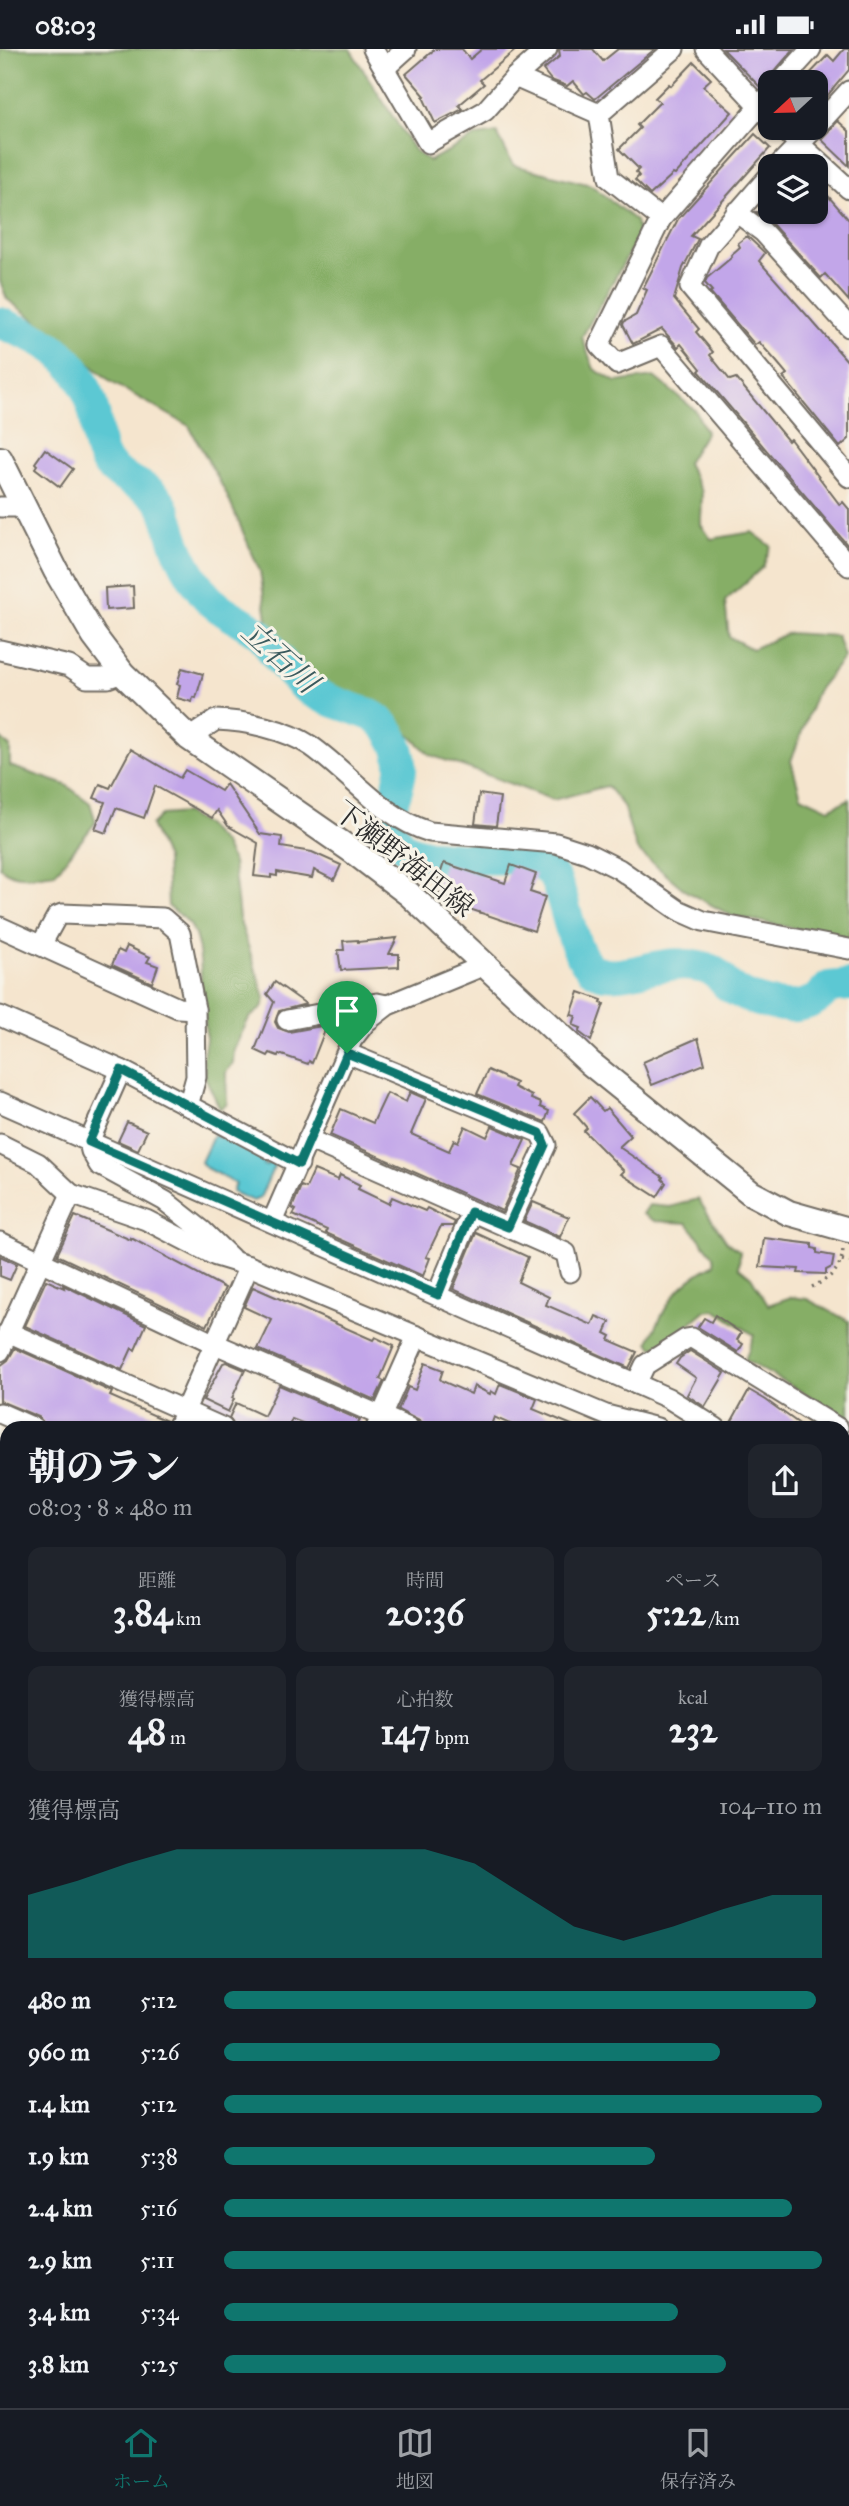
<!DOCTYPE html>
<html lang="ja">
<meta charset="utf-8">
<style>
body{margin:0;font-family:"IM FELL Great Primer","Noto Serif JP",serif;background:#20242c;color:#f1f3f6;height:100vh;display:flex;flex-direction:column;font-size:26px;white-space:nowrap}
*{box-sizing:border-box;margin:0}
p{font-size:23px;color:#9ea1a6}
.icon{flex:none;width:38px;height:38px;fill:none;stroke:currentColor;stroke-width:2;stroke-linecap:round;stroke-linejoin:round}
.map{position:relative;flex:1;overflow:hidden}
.drawer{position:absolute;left:0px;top:1372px;width:850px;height:987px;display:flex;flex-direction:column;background:#171b24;border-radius:21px 21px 0 0;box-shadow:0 2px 5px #0004}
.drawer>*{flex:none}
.needle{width:46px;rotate:248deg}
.fabs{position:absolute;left:758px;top:21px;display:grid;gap:14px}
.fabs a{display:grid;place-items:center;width:70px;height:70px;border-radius:14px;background:#171b24;box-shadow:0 2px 5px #0004;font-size:35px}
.pin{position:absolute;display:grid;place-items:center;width:60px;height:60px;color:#fff;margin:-72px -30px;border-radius:50% 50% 50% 0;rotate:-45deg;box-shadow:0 0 7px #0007}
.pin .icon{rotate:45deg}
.round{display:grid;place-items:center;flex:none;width:74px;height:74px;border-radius:14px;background:#20242c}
.overview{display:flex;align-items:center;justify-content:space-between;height:119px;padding:0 28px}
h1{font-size:38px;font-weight:800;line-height:52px}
.stats{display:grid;grid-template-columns:repeat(3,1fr);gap:10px;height:119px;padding:7px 28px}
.stats div{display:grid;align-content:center;border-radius:14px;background:#20242c;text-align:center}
.stats b{font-size:35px;font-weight:800}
.stats small{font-size:19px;font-weight:400}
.stats p{font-size:19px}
.chart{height:196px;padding:14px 28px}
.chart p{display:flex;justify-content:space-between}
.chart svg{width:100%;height:126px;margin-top:7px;fill:#0f766e;opacity:.7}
ul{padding:0 28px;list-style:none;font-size:23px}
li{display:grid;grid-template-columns:112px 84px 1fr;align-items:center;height:52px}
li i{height:18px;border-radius:9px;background:#0f766e}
.status{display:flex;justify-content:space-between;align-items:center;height:49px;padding:0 35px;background:#171b24;direction:ltr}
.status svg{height:19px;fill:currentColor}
.tab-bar{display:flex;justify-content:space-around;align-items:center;height:98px;border-top:2px solid #363941;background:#171b24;font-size:19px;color:#9ea1a6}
.tab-bar a{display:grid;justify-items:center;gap:4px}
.tab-bar .selected{color:#0f766e}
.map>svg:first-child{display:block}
.forest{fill:#86ae66;stroke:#586c48;stroke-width:2}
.water{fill:#5cc8d3;stroke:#447a7f;stroke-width:2}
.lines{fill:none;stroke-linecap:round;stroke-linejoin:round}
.river{stroke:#5cc8d3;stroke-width:32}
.building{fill:#c2a6e9}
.minor-casing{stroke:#726c64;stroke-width:23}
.major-casing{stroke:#726c64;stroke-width:28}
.path{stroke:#726c64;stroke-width:3.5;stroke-dasharray:2 5;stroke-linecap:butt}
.minor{stroke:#fff;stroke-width:19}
.major{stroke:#fff;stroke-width:24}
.route-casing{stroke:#fff;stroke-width:14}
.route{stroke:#0f766e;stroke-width:9}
.labels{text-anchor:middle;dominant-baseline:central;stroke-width:6;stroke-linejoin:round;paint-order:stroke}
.street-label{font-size:28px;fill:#2b2b2b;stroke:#f7f3e8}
.water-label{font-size:30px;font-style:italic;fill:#3a5a5d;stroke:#f7f3e8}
</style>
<div class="status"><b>08:03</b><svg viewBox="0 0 49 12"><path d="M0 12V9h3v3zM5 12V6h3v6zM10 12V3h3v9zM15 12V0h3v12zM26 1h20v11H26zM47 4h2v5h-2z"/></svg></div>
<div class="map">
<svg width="849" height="2359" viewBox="0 0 849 2359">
<rect width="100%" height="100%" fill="#f7f3e8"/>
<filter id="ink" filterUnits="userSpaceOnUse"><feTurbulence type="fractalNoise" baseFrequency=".0143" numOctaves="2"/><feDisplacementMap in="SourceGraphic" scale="14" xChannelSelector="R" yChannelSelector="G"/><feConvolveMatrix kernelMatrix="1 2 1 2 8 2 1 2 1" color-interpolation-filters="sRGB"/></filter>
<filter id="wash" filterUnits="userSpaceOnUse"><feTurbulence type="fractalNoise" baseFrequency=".00686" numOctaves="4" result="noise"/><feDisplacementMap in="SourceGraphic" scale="28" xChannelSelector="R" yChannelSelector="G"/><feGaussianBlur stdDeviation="1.57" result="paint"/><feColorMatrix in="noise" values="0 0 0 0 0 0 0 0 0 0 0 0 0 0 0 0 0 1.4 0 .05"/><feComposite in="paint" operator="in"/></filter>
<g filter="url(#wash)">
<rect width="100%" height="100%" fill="#f5e5ce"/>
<g class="forest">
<polygon points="0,0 350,0 414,101 429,112 477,87 497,84 513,116 591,136 636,172 639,186 582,288 594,320 616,333 654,328 695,361 706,383 687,414 702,443 701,476 711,490 752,483 771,497 763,518 725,552 729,588 752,600 788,584 837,587 844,608 817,642 791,712 801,747 829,760 849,750 849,890 732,867 687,843 637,801 623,757 607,737 553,751 482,724 430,706 389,666 300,621 270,590 260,522 226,444 189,377 111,333 62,291 7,250 0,232"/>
<path d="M0,689L10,698V717L66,736L90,754L96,773L55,824C36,827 15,832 0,818Z"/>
<path d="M185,764L205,776L224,795L233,814L239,869L265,949L262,959L249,969L234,1000L233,1014L226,1023L227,1054L220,1060L206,1030L203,1009L206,990L205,970L198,945C204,930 200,888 189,875C184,868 174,862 168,857L166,810L151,776L161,766Z"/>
<path d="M698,1150L727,1193L740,1202L739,1218L751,1228L768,1256L791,1248L807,1250L849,1272V1369L745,1311L754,1286L715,1261L705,1262L668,1293L653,1299L649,1293C666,1255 676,1234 715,1215L714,1208L687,1174L655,1172L643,1165L649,1156L670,1158Z"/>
<polygon points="0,1556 7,1559 7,2352 844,2352 844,1887 849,1891 849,2359 0,2359"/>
</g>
<polygon class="water" points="214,1085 266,1111 264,1116 266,1117 270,1113 275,1115 260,1149 253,1152 232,1143 235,1134 206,1119 201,1113"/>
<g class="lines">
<path class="river" d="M0,274C49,293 81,308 94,364C98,379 96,396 104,410C115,430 145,434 159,451C168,463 169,477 174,490C180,507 191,527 202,542C216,562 242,570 261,586C266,590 269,597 273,603C283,615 296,633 309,641C326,652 345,656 363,663C376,667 384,674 391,685C411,718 397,737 387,770C391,780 394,791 404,798C425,813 496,809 524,809C533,812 541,815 548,821C566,836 567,898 591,919C613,937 657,911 685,916C693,917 704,918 711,921C718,924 722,931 727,936C748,952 794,967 818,949C822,946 826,941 829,938L849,936"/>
</g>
<g id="blocks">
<g class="building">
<polygon points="435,0 462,0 470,10 482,0 517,0 480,31 484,35 459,56 463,60 435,74 423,48 425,47 406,25"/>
<polygon points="559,0 593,0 603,12 618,0 655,0 595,50 587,43 584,45 573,32 567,37 551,31 543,21 560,7"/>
<polygon points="723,0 794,0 772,25 769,33 760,38"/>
<polygon points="844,0 849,0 849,21 816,60 816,33 802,33 828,6 834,12"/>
<polygon points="694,13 711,30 703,37 732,63 675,126 673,125 650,146 635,131 639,127 636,123 639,120 619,100 640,79 637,76 660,53 655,49 669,35 671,37"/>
<polygon points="838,72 849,82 849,117 821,90"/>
<polygon points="755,85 770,99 691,187 698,190 683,219 674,250 699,280 696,283 713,303 710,306 730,331 736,329 788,392 790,390 840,456 843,453 849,460 849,498 699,322 701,320 681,295 678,298 662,280 633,295 623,276 624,273 636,266 647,241 643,239 678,170"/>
<polygon points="816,133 849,171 849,252 825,225 821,229 772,175 756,163 816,163"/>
<polygon points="747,187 765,204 759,212 849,314 849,390 840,398 783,328 787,325 776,312 759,293 755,296 710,243 712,242 705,234 707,229 732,208 731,206 740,198 738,194"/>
<polygon points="45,400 73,420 60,438 35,419 37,416 35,414"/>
<polygon points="133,537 134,559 106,561 105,539"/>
<polygon points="182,619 203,625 196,649 193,648 192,653 177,649 180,636 177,635"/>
<polygon points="131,700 180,729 185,721 221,742 226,735 260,785 282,788 281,798 312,803 341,816 334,831 314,821 312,829 277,823 277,827 271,826 271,829 254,827 258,794 228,777 217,761 212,769 155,737 144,769 116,759 106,784 95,780 105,753 94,749 100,735 110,739"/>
<polygon points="479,745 500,748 496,777 475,775"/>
<polygon points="444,814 505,834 511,816 536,825 530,843 545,848 534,882 455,855 456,851 434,843"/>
<polygon points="397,889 389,905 399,905 399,918 341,921 338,901 344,901 343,892 358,891 358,893"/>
<polygon points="127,897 150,908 147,913 158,917 152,934 112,916 118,901 124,904"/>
<polygon points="275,933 306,955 279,962 275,973 278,979 289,983 327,976 312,1014 309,1012 308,1015 279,1005 278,1007 270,1004 268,1007 255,1001 274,953 267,945"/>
<polygon points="579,943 602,951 601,954 604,955 591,992 579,983 581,979 573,976 576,967 571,966"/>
<polygon points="698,989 705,1015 652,1036 643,1013"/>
<polygon points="488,1021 516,1034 514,1038 532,1047 531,1050 541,1054 540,1058 549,1062 545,1073 477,1045"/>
<polygon points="410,1043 426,1050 411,1085 449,1102 454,1091 458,1093 465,1077 487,1088 492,1077 525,1091 513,1117 521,1120 502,1162 330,1086 341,1060 373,1074 387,1044 406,1053"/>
<polygon points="590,1048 603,1062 607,1059 631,1087 619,1098 663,1128 662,1130 666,1134 657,1148 621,1125 624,1122 584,1082 587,1079 574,1064"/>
<polygon points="127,1073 147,1082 138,1101 118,1092"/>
<polygon points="314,1121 338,1131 340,1126 360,1136 358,1140 389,1155 392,1148 425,1162 427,1159 455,1173 453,1177 441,1177 426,1208 430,1209 423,1227 326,1184 327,1181 293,1166 296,1161 292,1159 301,1137 306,1139"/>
<polygon points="533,1153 569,1168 560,1188 524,1172"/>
<polygon points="75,1167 131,1191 131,1189 225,1239 207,1277 57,1206"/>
<polygon points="476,1184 528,1208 518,1233 549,1248 546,1256 592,1276 596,1267 610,1273 605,1284 611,1287 609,1291 637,1303 629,1319 453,1240"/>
<polygon points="764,1189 812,1195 812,1199 817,1200 817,1204 834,1207 832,1218 826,1221 826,1225 798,1224 799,1220 760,1218"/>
<polygon points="0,1207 17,1215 10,1231 0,1227"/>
<polygon points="46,1231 64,1239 63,1236 146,1276 135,1301 132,1299 122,1321 25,1277"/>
<polygon points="253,1238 373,1291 375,1288 394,1297 380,1330 384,1332 375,1351 258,1300 272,1271 244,1258"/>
<polygon points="715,1266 741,1284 737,1291 743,1295 738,1303 698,1278 704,1269 711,1273"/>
<polygon points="15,1299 112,1343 110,1347 167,1372 165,1379 46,1378 39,1368 0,1352 0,1317 8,1311"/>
<polygon points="690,1302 725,1324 705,1358 687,1346 696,1329 676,1315 680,1309"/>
<polygon points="226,1313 245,1321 232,1349 234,1350 228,1363 203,1351 223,1314"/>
<polygon points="425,1314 443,1321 440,1330 442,1332 471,1345 474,1337 490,1345 491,1342 496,1345 500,1335 537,1350 533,1360 579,1379 519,1379 494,1368 490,1379 423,1379 425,1375 398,1361 408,1338 415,1341"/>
<polygon points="279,1336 360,1371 356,1379 315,1379 292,1370 288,1379 235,1378 229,1369 236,1354 264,1367"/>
<polygon points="749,1341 766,1351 805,1379 728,1379"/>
</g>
</g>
</g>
<g filter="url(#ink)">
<use href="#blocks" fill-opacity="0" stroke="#726c64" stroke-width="2"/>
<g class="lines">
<defs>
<g id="minor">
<polyline points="373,0 428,94 485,62 515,28 547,0"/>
<polyline points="706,0 770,69"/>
<polyline points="385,19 406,0"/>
<polyline points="515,28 599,65 609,129 661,170"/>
<polyline points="781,33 811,0"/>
<polyline points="770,45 661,170 599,296 617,315 661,297 849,517"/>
<polyline points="599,65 674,0"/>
<polyline points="816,78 849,42"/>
<polyline points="782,79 849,140"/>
<polyline points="778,117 815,79"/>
<polyline points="770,126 709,196 690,238 849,428"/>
<polyline points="736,163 763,183 849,278"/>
<polyline points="0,458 24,458"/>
<polyline points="0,601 69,617 87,629 108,629 122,624"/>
<path d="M189,689L216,671C246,672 285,680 311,697C351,725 381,768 430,783L556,794L587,804L619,820L678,861L703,872L849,900"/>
<polyline points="0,878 178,959 195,960"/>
<polyline points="41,896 57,867 62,865 163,869 180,884 195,960 196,1028 188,1057"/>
<polyline points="0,967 121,1021 299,1115"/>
<polyline points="287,971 377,954 387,956"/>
<polyline points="347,1004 540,1084 546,1096 508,1178"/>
<polyline points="121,1021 89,1093 91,1102 99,1116 165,1152 203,1182 231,1209"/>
<polyline points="0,1053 668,1349 716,1379"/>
<polyline points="308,1090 566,1204 570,1223"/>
<polyline points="0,1095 38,1114 71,1145 146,1171 216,1207 249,1217 606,1366 657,1379"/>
<polyline points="272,1173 352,991 366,973 388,956 485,916"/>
<polyline points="0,1193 213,1294 409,1379"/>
<polyline points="437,1246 472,1163"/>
<polyline points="8,1283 223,1379"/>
<polyline points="0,1302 71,1145"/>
<polyline points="636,1335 645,1316 686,1290 692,1289 838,1379"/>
<polyline points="0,1364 34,1379"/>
<polyline points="177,1379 249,1217"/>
<polyline points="376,1379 417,1287"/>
<polyline points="0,1442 7,1446"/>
<polyline points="844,1442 849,1434"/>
<polyline points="0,1530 7,1533"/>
<polyline points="844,1736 849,1742"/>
</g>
<polyline id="major" points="0,410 56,522 94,587 122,624 189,689 354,803 409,845 590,1014 751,1144 789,1164 849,1181"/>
</defs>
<use href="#minor" class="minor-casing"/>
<use href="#major" class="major-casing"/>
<g class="path">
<polyline points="842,1211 849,1213"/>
<path d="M812,1238C830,1229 842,1221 843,1199"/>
<polyline points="14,2359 14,2352"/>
</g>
<use href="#minor" class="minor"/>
<use href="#major" class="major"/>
</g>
</g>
<g class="lines" filter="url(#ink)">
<defs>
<polygon id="route" points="347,1004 540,1084 545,1096 508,1178 471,1163 438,1246 89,1093 121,1021 299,1115"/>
</defs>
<use href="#route" class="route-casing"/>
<use href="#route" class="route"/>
</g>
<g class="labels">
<g class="street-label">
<text transform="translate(404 810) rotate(38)">下瀬野海田線</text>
</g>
<g class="water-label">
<text transform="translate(280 608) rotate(42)">立石川</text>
</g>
</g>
</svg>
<div class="fabs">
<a><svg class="needle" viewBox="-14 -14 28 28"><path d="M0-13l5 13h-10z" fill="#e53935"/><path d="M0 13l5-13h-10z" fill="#9ea1a6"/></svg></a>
<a><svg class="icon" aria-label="layers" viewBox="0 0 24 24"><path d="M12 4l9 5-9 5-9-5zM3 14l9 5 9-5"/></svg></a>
</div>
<div class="pin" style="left:347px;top:1004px;background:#1e9e55"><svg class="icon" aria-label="arrive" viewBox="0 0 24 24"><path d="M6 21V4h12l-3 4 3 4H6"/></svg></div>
<section class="drawer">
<div class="overview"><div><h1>朝のラン</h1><p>08:03 · 8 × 480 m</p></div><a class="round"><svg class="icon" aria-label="share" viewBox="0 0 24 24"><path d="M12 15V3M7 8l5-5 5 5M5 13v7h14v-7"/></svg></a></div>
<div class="stats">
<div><p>距離</p><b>3.84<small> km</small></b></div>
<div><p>時間</p><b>20:36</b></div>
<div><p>ペース</p><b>5:22<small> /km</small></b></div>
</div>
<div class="stats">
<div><p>獲得標高</p><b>48<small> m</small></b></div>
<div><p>心拍数</p><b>147<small> bpm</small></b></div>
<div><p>kcal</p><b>232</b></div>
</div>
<div class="chart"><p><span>獲得標高</span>104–110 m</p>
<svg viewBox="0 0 160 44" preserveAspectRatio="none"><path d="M0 44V22L10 17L20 11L30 6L40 6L50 6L60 6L70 6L80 6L90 11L100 22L110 33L120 38L130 33L140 27L150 22L160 22V44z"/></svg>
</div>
<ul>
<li><b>480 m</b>5:12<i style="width:99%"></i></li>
<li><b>960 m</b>5:26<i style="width:83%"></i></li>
<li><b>1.4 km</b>5:12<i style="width:100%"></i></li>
<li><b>1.9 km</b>5:38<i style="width:72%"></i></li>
<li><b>2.4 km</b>5:16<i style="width:95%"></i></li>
<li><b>2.9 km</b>5:11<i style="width:100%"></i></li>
<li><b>3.4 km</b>5:34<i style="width:76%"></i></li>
<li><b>3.8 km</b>5:25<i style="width:84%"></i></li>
</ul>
</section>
</div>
<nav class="tab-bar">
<a class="selected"><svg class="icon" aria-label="home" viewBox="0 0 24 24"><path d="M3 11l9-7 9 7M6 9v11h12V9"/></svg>ホーム</a>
<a><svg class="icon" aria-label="map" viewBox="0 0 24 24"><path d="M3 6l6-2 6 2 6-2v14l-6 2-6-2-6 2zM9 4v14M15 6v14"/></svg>地図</a>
<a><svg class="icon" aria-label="saved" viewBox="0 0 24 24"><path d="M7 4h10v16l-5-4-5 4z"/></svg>保存済み</a>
</nav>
